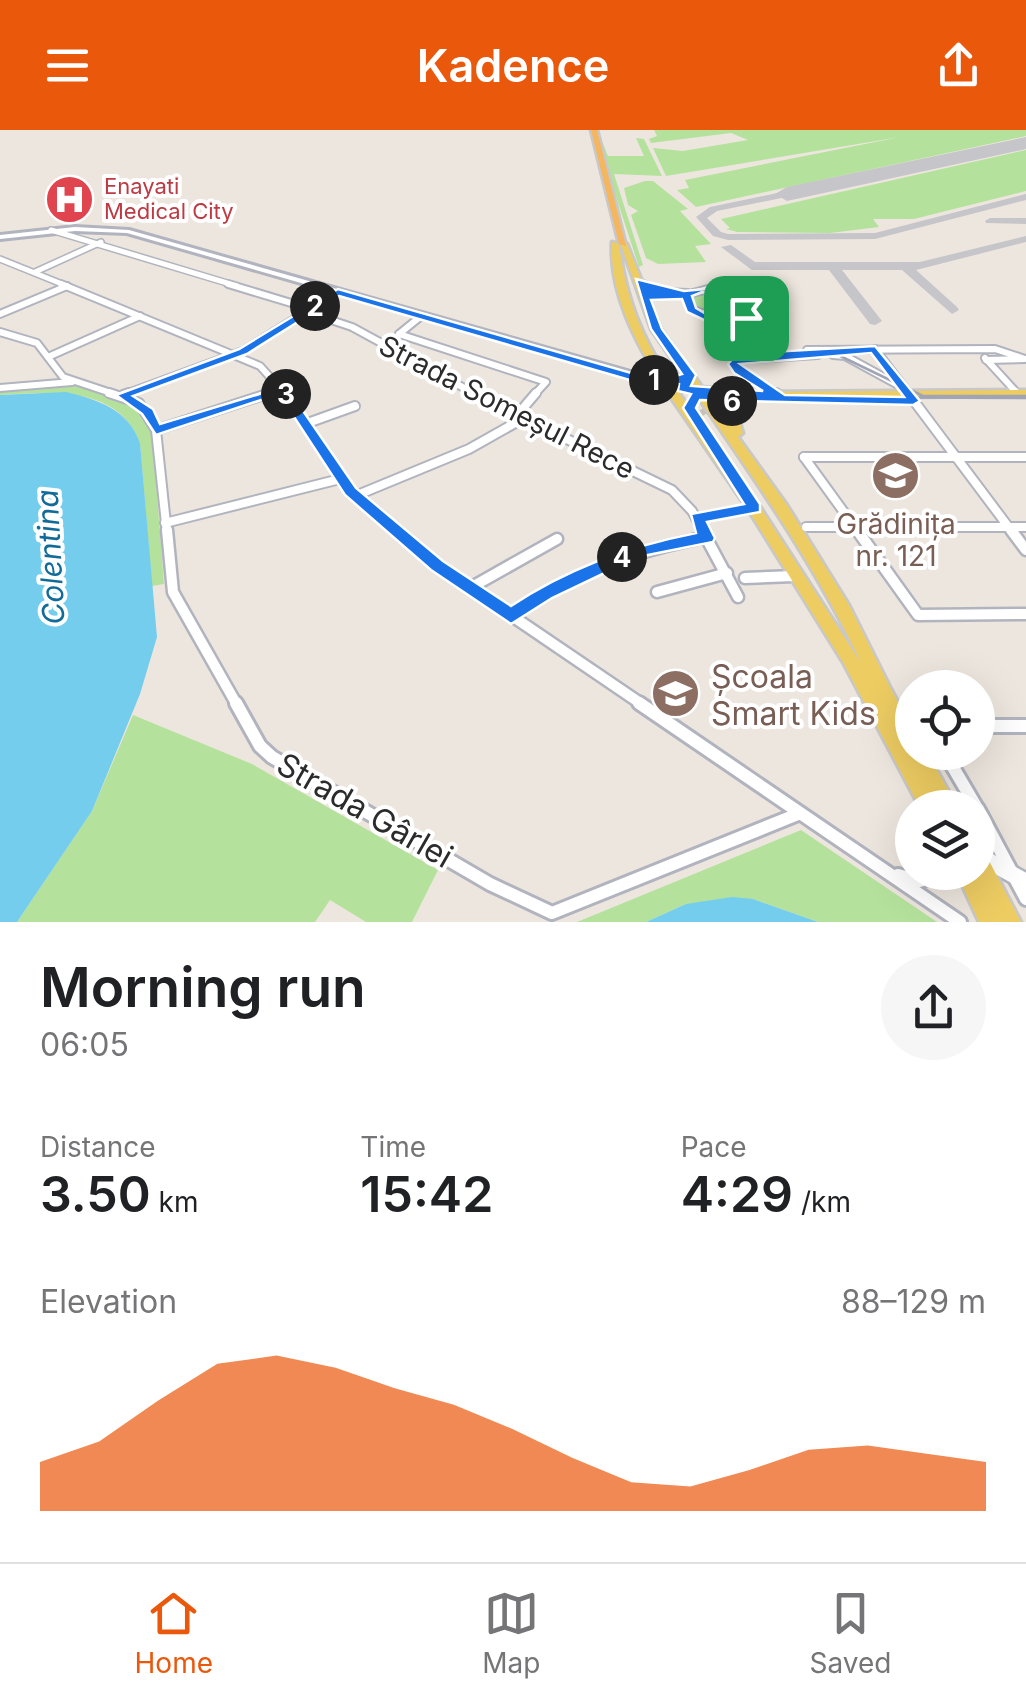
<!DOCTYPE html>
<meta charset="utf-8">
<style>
body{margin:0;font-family:Inter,sans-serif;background:#f6f6f6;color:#202124;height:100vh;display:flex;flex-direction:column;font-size:38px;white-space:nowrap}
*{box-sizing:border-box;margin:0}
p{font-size:32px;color:#757577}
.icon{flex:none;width:55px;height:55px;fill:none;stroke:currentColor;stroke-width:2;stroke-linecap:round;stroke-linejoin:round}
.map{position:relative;height:792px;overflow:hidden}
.panel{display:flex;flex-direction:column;background:#fff;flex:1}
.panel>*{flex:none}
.buttons{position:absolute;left:895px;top:540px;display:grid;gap:20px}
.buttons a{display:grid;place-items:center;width:100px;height:100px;border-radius:50%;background:#fff;box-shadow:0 10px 40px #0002;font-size:50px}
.pin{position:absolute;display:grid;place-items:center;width:85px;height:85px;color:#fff;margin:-42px;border-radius:20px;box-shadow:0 5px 15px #0006}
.km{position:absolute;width:50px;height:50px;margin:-25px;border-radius:50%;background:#222;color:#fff;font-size:28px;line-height:50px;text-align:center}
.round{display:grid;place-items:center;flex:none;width:105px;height:105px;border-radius:52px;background:#f6f6f6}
.summary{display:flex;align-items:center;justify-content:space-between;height:170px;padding:0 40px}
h1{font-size:55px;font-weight:600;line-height:75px}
.stats{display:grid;grid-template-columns:repeat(3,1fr);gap:15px;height:170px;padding:10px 40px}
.stats div{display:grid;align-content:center}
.stats b{font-size:50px;font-weight:600}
.stats small{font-size:28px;font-weight:400}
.stats p{font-size:28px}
.chart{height:280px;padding:20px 40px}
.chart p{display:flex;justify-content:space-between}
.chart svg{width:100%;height:180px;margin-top:10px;fill:#ea580c;opacity:.7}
header{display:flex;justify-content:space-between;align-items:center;height:130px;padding:0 40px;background:#ea580c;color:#fff;font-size:45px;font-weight:600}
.menu{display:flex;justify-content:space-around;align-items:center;height:140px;border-top:2px solid #e0e0e0;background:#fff;font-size:28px;color:#757577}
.menu a{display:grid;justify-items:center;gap:5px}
.menu .current{color:#ea580c}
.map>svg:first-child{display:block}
.green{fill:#b4e29c}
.water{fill:#74cdec}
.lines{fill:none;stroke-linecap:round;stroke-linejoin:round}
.taxiway{fill:#c6c5ca;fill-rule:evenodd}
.runway{fill:#c6c5ca;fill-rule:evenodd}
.primary-tunnel-far1{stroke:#c6c1ba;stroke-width:10;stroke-dasharray:10 5;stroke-linecap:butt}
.primary-tunnel{stroke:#c6c1ba;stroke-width:12;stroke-dasharray:12 6;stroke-linecap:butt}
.minor-far4-casing{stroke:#b1b4be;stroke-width:8}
.minor-far3-casing{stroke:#b1b4be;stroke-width:10}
.minor-far2-casing{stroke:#b1b4be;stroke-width:12}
.minor-far1-casing{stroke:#b1b4be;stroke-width:15}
.minor-casing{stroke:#b1b4be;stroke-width:18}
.tertiary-casing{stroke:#b1b4be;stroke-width:21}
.secondary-casing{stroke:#b1b4be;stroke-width:6}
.primary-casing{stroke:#c8c8c8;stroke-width:5}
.trunk-casing{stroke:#c8c8c8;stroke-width:5}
.minor-far4{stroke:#fff;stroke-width:5}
.minor-far3{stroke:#fff;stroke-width:6}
.minor-far2{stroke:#fff;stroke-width:8}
.minor-far1{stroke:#fff;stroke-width:10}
.minor{stroke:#fff;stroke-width:12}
.tertiary{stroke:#fff;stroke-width:16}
.secondary{fill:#fff;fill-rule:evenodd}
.primary{fill:#edcc62;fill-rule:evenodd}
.trunk{fill:#f4b65e;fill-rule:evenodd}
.tram{stroke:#a0a4b5;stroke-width:2.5}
.route{fill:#1a73e8;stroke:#fff;stroke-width:2.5;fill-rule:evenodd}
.labels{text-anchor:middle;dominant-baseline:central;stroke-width:8;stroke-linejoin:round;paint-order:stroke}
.far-health-label{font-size:22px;fill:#be3a42;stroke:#fff;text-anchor:start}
.street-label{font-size:28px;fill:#2b2b2b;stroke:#fff}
.education-label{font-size:28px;fill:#785e54;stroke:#fff}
.water-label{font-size:30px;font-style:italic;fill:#116b99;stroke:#fff}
.near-education-label{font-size:32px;fill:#785e54;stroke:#fff;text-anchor:start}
.near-street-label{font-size:32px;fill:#2b2b2b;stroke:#fff}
</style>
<header><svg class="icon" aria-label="menu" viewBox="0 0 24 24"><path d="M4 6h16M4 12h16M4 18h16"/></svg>Kadence<svg class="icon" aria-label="share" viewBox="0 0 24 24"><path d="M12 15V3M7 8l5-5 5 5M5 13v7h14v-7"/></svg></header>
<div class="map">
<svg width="1026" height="792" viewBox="0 0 1026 792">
<rect width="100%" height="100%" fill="#ede6de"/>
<g class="green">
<polygon points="654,0 1026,0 1026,6 696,77 677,60 689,58 685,50 900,7 666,46 653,18 683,21 748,10 731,3 651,13 649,9 657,6"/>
<polygon points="636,8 644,9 662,46 614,44 643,135 639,137 603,27 603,14 608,26 644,26"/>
<polygon points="1026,20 1026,61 914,89 873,89 879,97 830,103 737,102 726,99 730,98 721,89"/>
<polygon points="645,51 653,51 688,79 680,81 711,114 695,116 706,132 658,134 646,128 631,85 638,81 628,75 624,58"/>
<polygon points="708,161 736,164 748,173 748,182 726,189 693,178 691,169"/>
<path d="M78,255L139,277L152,301L164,454L152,456L140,313C119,255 50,262 0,265V260Z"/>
<polygon points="133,585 252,634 438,740 412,792 366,792 330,770 315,792 17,792 92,681"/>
<polygon points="801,700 937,792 818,792 753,769 686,774 646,792 577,792"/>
</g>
<g class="water">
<path d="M66,262C98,270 128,279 140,313L157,507L140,564L92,681L17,792H0V265Z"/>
<polygon points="732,767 753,769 818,792 646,792 686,774"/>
</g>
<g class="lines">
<g class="taxiway">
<polygon points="787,61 791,66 717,81 707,88 721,102 728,104 875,103 1026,64 1026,70 875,109 728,110 713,106 696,87 710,77"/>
<polygon points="990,88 1026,88 1026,94 986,93 985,91"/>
<polygon points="1026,106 1026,112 916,140 957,177 959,180 952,184 902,140 842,140 882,191 875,195 870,194 829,140 752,140 721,117 731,115 755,132 920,132"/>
</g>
<polygon class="runway" points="1026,7 1026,19 787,71 775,64 787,57"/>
<polyline class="primary-tunnel-far1" points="679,243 695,265"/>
<polyline class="primary-tunnel" points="693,263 707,283"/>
<defs>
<g id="minor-far4">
<polyline points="51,100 237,156"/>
<polyline points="0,129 67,156"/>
<polyline points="35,142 101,112"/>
<polyline points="639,152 649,156"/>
</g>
<g id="minor-far3">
<polyline points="61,154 260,236 286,265"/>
<polyline points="228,154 311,179"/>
<polyline points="643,154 661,162 688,163"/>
<polygon points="712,158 738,163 754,175 753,183 726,191 690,179 689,164"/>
<polyline points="307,182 352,197 477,265"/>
<polyline points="0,184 67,156"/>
<polyline points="0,202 37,213 63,247 117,265"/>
<polyline points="399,204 546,252 534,265"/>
<polyline points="399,204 420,187"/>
<polyline points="875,219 910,265"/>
<polyline points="807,220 995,219 1025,229 986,230"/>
<polyline points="833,225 845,226 900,256"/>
<polyline points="48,227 140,186"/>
<polyline points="985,228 1017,263"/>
<polyline points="0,258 72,252"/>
<polyline points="123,265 243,221 338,162"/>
<polyline points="262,265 282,259"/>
<polyline points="779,265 741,242 735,230 818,225"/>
</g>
<g id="minor-far2">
<polyline points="109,263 139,273 156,300 167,403"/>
<polyline points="284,263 351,361 399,403"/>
<polyline points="472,263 672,360 692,381 704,403"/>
<polyline points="776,263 779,265"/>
<polyline points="908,263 1013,403"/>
<polyline points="123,265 129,263"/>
<polyline points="518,284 536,263"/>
<polyline points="305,294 355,276"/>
<polyline points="156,300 270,263"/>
<polyline points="804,327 859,403"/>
<polyline points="804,327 1026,327"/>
<polyline points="355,366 469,319 524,288"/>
<polyline points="696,388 755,378"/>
<polyline points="165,393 340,349"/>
<polyline points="806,397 1026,397"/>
</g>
<g id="minor-far1">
<polyline points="167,400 173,462 237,575"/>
<polyline points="396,400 437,435 643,575"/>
<polyline points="702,400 738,467"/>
<polyline points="857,400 918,485 1026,484"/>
<polyline points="1011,400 1026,420"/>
<polyline points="745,448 794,446"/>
<polyline points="470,458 557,409"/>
<polyline points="657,462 727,443"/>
<path d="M511,486C571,443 635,421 707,407"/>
</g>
<g id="minor">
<polyline points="236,573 260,616 272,627 490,754 552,783 798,684"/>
<polyline points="639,573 960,792"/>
<polyline points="978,596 1026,596"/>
<polyline points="944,622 977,678"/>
<polyline points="978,679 1026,769"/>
<polyline points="898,745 920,751 942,742"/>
</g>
<polyline id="tertiary" points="978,725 1026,752"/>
<polygon id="secondary" points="75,97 129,100 676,255 678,257 676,259 670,259 127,103 75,101 0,109 0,105"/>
<g id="primary">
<path d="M612,112L619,114C626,170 642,207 672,254L690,255L651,199L620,112L627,114L661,199L702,257L752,262L1026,260V266L751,268V272L736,280L743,303L738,307L787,375L849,475L891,559L912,598V622H927L958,678H920L844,534L747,378L667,262L651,260L646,257L651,254L662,255C636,213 609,163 612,112ZM684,261L695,263C755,350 816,436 861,533L757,372L679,263ZM707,264L744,267L724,279L728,293Z"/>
<polygon points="978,720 985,723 1021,792 979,792 956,742 978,742"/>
</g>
<polygon id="trunk" points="591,0 597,0 626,116 619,114"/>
</defs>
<use href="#minor-far4" class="minor-far4-casing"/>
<use href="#minor-far3" class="minor-far3-casing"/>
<use href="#minor-far2" class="minor-far2-casing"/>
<use href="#minor-far1" class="minor-far1-casing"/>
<use href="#minor" class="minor-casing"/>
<use href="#tertiary" class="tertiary-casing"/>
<use href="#secondary" class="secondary-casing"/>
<use href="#primary" class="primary-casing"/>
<use href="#trunk" class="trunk-casing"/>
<use href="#minor-far4" class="minor-far4"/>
<use href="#minor-far3" class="minor-far3"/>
<use href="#minor-far2" class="minor-far2"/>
<use href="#minor-far1" class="minor-far1"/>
<use href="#minor" class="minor"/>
<use href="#tertiary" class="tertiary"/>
<use href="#secondary" class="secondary"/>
<use href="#primary" class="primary"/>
<use href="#trunk" class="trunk"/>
<polyline class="tram" points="1026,266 923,266 836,224 742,223 731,231 756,255 791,267 1026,268"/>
</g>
<path class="route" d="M636,149L684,161L728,157L759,174L760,180L750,191L704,190L687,182L682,169L651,170L662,199L696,245L691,256L763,261L734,243L728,234L737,224L875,216L920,271L913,275L700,270L696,278L760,374V382L707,392L715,408L713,412L638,427L552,468L511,494L431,440L345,365L279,264L156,305L142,284L116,265L239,219L338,159L645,247L662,239L676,246L682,244L651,199ZM702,162L726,163L749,180L743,185L706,184L696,178L692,166ZM339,166L640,253L664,249L679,254L678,261L691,264L683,278L744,374L691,384L696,403C629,416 568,438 511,476L443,431L356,358L286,256L160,294L153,279L133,266L247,224ZM871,223L904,267L785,265L740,234Z"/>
<defs>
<symbol id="hospital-disc" viewBox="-11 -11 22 22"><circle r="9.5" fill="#e0444e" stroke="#fff"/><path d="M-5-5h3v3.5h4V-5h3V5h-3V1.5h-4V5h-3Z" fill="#fff"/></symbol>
<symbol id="school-disc" viewBox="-11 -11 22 22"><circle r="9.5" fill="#8d6e63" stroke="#fff"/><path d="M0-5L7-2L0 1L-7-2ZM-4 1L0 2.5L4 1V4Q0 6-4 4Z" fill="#fff"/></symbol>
</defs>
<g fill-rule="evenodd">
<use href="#hospital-disc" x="42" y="42" width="55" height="55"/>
<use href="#school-disc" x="868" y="318" width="55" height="55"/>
<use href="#school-disc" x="648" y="536" width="55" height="55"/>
</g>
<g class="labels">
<g class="far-health-label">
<text x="104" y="56">Enayati<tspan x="104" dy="25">Medical City</tspan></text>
</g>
<g class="street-label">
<text transform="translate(507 277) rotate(27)">Strada Someșul Rece</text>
</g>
<g class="education-label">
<text x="896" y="394">Grădinița<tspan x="896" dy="32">nr. 121</tspan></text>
</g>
<g class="water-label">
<text transform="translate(50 427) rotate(-93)">Colentina</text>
</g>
<g class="near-education-label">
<text x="711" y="546">Școala<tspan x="711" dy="37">Smart Kids</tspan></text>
</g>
<g class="near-street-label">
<text transform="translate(365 680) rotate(30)">Strada Gârlei</text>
</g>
</g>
</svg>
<div class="buttons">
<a><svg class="icon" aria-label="locate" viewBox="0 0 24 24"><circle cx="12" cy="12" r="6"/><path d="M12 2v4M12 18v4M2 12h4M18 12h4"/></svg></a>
<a><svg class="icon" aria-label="layers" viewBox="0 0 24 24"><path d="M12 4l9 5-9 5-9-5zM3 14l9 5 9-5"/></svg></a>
</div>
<div class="pin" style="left:746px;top:188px;background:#1e9e55"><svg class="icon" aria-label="arrive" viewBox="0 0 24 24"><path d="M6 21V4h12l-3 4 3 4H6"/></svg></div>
<b class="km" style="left:654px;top:250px">1</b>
<b class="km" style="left:315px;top:176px">2</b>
<b class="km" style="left:286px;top:264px">3</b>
<b class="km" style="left:622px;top:427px">4</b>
<b class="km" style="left:732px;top:271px">6</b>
</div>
<section class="panel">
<div class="summary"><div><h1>Morning run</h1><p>06:05</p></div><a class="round"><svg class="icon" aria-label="share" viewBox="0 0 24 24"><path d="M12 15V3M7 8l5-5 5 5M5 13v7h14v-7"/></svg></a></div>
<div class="stats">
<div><p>Distance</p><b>3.50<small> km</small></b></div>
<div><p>Time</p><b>15:42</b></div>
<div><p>Pace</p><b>4:29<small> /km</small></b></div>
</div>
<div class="chart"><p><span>Elevation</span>88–129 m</p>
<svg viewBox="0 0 160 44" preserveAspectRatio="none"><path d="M0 44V32L10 27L20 17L30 8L40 6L50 9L60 14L70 18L80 24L90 31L100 37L110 38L120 34L130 29L140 28L150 30L160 32V44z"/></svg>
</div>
</section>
<nav class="menu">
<a class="current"><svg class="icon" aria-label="home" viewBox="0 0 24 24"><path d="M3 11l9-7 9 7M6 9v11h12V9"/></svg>Home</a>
<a><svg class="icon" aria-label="map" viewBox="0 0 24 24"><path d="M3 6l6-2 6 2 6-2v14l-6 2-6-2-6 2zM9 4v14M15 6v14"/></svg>Map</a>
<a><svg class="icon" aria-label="saved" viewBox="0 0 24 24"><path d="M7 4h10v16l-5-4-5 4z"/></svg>Saved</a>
</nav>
